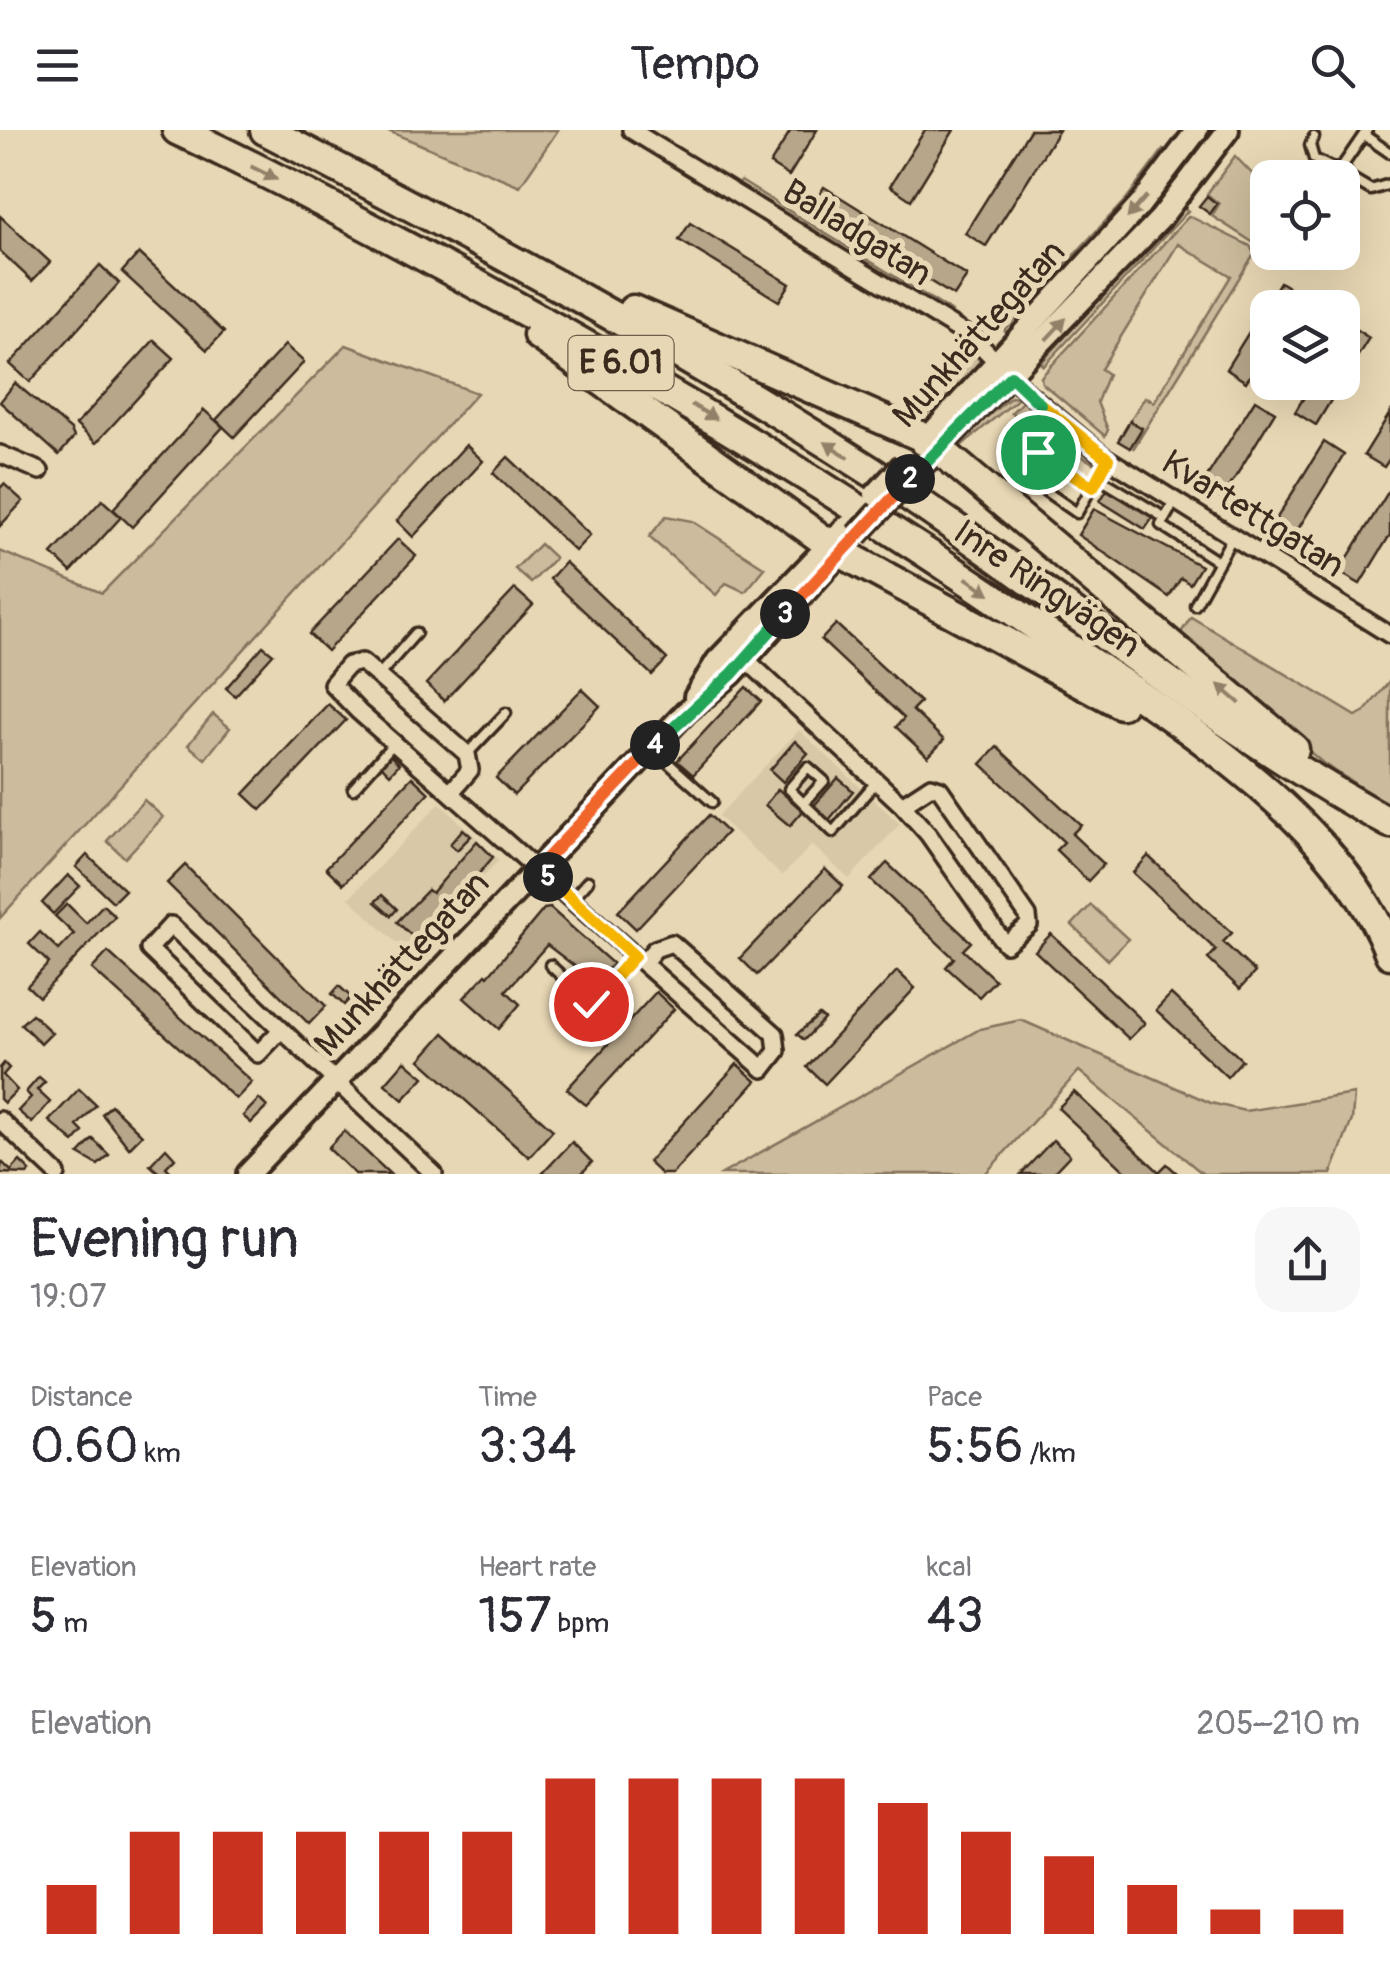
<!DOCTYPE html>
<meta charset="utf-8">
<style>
body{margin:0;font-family:Pangolin,sans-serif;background:#f7f7f7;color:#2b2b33;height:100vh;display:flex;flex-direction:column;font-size:38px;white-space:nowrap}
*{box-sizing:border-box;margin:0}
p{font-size:32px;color:#7c7c81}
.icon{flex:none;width:55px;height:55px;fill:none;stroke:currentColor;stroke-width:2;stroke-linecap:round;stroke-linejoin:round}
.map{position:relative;height:1044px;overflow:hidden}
.drawer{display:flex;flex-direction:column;background:#fff;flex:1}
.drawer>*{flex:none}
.controls{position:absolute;left:1250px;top:30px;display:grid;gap:20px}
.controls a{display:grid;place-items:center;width:110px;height:110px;border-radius:20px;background:#fff;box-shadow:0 10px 40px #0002;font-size:50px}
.pin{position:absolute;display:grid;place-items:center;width:85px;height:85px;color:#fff;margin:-42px;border:5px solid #fff;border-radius:50%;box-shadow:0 2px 10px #0007}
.km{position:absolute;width:50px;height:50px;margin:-25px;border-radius:50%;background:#222;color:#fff;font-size:28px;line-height:50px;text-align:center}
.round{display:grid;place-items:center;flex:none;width:105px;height:105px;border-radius:30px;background:#f7f7f7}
.head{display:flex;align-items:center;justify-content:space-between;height:170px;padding:0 30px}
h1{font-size:55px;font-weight:600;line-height:75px}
.stats{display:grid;grid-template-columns:repeat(3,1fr);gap:15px;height:170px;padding:10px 30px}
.stats div{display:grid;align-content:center}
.stats b{font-size:50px;font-weight:600}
.stats small{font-size:28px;font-weight:400}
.stats p{font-size:28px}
.chart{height:280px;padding:20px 30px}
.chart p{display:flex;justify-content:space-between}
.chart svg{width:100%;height:180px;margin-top:10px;stroke:#c8321e;stroke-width:6}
header{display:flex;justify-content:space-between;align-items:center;height:130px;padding:0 30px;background:#fff;font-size:45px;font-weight:600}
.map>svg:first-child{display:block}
.built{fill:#d9c8a7}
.green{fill:#ccbb9c;stroke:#84725d;stroke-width:2.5}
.building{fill:#b7a68a;stroke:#3b2a1e;stroke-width:2.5}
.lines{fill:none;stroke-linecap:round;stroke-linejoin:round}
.lane-casing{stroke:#3b2a1e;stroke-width:15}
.street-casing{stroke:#3b2a1e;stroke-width:22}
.secondary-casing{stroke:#3b2a1e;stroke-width:28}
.highway-casing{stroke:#3b2a1e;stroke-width:35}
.lane{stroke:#e8d7b4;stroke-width:8}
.street{stroke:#e8d7b4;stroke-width:15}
.secondary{stroke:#e8d7b4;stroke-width:20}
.highway{stroke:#e8d7b4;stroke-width:28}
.secondary-bridge-casing{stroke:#3b2a1e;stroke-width:28;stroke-linecap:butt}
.secondary-bridge{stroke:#e8d7b4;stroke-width:20}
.oneway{fill:#928069}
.split-1-casing{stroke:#fff;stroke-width:20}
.split-2-casing{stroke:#fff;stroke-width:20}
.split-3-casing{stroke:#fff;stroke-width:20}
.split-4-casing{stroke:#fff;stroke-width:20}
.split-5-casing{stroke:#fff;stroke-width:20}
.split-6-casing{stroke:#fff;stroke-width:20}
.split-1{stroke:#f5b400;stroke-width:12}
.split-2{stroke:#22a559;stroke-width:12}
.split-3{stroke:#f0652b;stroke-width:12}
.split-4{stroke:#22a559;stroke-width:12}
.split-5{stroke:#f0652b;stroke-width:12}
.split-6{stroke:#f5b400;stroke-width:12}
.labels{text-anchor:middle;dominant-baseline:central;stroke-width:10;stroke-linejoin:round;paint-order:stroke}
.shield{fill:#e8d7b4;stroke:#6f5e4b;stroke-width:2.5}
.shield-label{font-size:32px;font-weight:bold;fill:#3b2a1e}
.street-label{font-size:35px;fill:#3b2a1e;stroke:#e8d7b4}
</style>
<header><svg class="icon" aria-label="menu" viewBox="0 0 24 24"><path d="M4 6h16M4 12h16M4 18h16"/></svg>Tempo<svg class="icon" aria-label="search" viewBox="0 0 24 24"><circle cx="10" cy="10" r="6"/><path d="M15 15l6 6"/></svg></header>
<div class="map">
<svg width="1390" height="1044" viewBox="0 0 1390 1044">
<rect width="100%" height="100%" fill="#e8d7b4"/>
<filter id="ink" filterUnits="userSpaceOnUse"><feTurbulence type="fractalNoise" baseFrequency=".01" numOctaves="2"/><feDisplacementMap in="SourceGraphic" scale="20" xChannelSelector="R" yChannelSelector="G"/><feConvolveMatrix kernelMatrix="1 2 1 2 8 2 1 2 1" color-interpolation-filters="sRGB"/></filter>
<g filter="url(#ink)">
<g class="built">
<polygon points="799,600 900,694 849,749 812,715 782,746 718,686"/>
<polygon points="440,673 499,730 408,824 349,768"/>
</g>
<g class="green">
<polygon points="386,0 558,0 520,56"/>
<path d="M1209,0H1220L1172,63L1027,222C1079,142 1152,77 1209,0Z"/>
<polygon points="1163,20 1170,25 1009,204 1004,200 1127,68"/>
<polygon points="1235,26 1260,52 1267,48 1267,108 1254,113 1212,86 1219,74 1207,64"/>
<polygon points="741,51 952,182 950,186 738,55"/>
<polygon points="1184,78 1188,81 1044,236 1041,233"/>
<polygon points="1189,86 1250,116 1254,124 1133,319 1142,301 1129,292 1145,267 1154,272 1231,146 1178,114 1101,239 1108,244 1097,272 1108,300 1105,306 1042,253 1041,247"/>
<polygon points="346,215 477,263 0,788 0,421 102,463"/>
<path d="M973,220L980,232C970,255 941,290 917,298Z"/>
<polygon points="1011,267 1019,268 961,316 965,305"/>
<polygon points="1023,271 1093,329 1093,333 1011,283"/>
<polygon points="666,386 692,391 765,438 745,462 726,453 716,465 649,407"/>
<polygon points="540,414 555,428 531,453 515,439"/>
<polygon points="1191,487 1356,586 1365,581 1390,551 1390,676 1324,634 1177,509"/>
<polygon points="213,584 230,598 205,629 188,615"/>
<polygon points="144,670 163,687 125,728 107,711"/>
<polygon points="1091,775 1128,809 1108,830 1072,795"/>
<polygon points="1021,890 1211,973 1245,981 1354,964 1352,990 1331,1044 1203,1044 1079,941 985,1044 722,1044 980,899"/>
</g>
<g class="building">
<polygon points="791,0 817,0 789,46 770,34"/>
<polygon points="925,0 954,0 911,70 890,56"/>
<polygon points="1030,0 1059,0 986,116 965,103"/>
<polygon points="824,57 967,146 954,166 811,78"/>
<polygon points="1207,66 1217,74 1210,84 1199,76"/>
<polygon points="0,86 50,132 32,151 0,121"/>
<polygon points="690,93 790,154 779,171 679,110"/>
<polygon points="139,123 224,202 207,220 122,142"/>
<polygon points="100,135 119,153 30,252 10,234"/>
<polygon points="1280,152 1301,165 1293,178 1268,178 1268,218 1246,252 1226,239"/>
<polygon points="1349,195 1369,208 1342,251 1342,206"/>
<polygon points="154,210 174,228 96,313 76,295"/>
<polygon points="285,215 304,232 234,307 216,290"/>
<polygon points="1313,252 1342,252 1316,295 1295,282"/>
<polygon points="15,253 71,300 74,307 59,325 0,272"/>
<polygon points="1255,270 1275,282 1222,369 1201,356"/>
<polygon points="204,280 223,297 132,397 113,379"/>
<polygon points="1390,283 1390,328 1384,337 1364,325"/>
<polygon points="1130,291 1142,298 1130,318 1118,311"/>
<polygon points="1324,312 1344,325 1290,412 1270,399"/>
<polygon points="466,315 483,331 413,407 397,391"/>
<polygon points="508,327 590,405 575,421 493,343"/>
<polygon points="4,354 23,371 0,396 0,358"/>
<polygon points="1108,358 1154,386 1145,399 1100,371"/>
<polygon points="1390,359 1390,405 1360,454 1339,442"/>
<polygon points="102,370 121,387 71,442 52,424"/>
<polygon points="1094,379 1201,436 1190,454 1181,448 1169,467 1078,405"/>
<polygon points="398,409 416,426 327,521 309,504"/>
<polygon points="565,432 667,529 652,545 550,449"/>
<polygon points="515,459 533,475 444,571 426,554"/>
<polygon points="836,494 920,572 912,580 944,610 928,627 896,597 904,588 821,510"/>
<polygon points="263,516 273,524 235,566 226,558"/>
<polygon points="746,557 761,571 693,645 677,631"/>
<polygon points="582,559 600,576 514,665 496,648"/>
<polygon points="328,574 346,590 261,680 244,664"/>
<polygon points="795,611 808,623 783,652 770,640"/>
<polygon points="997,617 1081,695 1072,704 1104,734 1088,751 1056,720 1064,712 981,634"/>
<polygon points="390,625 399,634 390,644 381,635"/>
<polygon points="412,647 429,663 343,754 326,738"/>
<polygon points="838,648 853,661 828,691 812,678"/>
<polygon points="778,659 803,681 790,696 765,675"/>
<polygon points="709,685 727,702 636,799 618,782"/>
<polygon points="463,699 471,706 457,720 450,714"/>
<polygon points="477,711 493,727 448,780 445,776 414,808 397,792 428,760 432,763"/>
<polygon points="87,725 125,760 113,772 76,737"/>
<polygon points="1148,726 1232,803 1223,812 1255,842 1240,859 1208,829 1216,820 1133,743"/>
<polygon points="887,733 971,812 963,820 995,850 979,867 946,837 954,828 871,750"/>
<polygon points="185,735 326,876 309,894 167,753"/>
<polygon points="825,739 843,756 757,845 740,828"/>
<polygon points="68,745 80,756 53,784 42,773"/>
<polygon points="382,765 397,779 391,786 375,772"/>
<polygon points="67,774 86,793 103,775 115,786 39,867 27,856 49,833 29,814 40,802 59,820 74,804 55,786"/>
<polygon points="550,778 613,834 602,845 596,840 590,848 547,815 506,861 520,874 499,899 464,868 486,844 488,846 544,779"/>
<polygon points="1051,804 1145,893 1129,909 1035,821"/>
<polygon points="108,822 252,952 236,969 92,839"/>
<polygon points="897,841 915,858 825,954 807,937"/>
<polygon points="339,856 351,867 344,875 332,864"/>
<polygon points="656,862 674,879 586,975 567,959"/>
<polygon points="1171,864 1242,930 1227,947 1156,880"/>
<polygon points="32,884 52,903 41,914 21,894"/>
<polygon points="819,885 824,889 804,910 797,904"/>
<polygon points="444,903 553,1000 529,1027 420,930"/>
<polygon points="405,931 424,947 403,970 385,954"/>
<polygon points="4,933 9,938 3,945 17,960 4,973 0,969 0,938"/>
<polygon points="737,934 756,951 672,1044 661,1044 648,1032"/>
<polygon points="39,947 45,952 37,960 50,972 32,993 18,981 31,967 26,962"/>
<polygon points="79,959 96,975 77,996 83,1002 74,1012 49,991"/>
<polygon points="1074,962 1159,1042 1167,1034 1178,1044 1128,1044 1058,978"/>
<polygon points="259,969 267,977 251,993 243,986"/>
<polygon points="111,975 142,1005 129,1018 102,984"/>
<polygon points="344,1001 390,1044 355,1044 328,1018"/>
<polygon points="93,1009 109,1025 98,1035 79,1024"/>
<polygon points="1053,1010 1070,1025 1052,1044 1021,1044"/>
<polygon points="572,1012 592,1032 581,1044 542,1044"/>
<polygon points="166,1018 175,1028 166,1037 173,1044 160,1044 150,1035"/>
<polygon points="20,1031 30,1041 27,1044 0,1043 2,1032 11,1041"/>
</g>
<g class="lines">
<defs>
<g id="lane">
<polyline points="1364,5 1390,23"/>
<polyline points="1314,7 1310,15 1314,29 1339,41 1367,0"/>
<polyline points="1344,37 1349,47 1371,60 1390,54"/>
<polyline points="1099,348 1165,388"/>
<polyline points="1093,357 1038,322 1028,340 1044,360 1077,383 1108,329"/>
<polyline points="1175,371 1161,395 1217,431"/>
<polyline points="1195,475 1233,406"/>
<polyline points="378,546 416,503"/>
<polyline points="655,621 712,672"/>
<polyline points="467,624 506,583"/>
<polyline points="353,659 394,613"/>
<polyline points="804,673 824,651 808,637 789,659 833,702 876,652"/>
<polyline points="572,769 588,751"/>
<polyline points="550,835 591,874 634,826"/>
</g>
<g id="street">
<polyline points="631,0 975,210 1028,263 1102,325 1390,505"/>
<polyline points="0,324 40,341"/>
<polyline points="738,522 902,675 928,704 1000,807 1006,814 1029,795 1028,786 940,659 931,656 902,675"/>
<polyline points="451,662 470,640 467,624 362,532 348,535 332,554 359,582 643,833 655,819 672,813 775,904 777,921 763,939 643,833"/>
<polyline points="281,900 258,924 149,819 171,795 434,1044"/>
<polyline points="0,990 57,1044"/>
</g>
<g id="secondary">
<polyline points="922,314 1140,75 1197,0"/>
<polyline points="917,341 1160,89 1228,0"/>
<polyline points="695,567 717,531 846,397"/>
<polyline points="248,1044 686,582 732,544 850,412"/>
</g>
<g id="highway">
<path d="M177,0C268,42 357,91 446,138C649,247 844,365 1034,495C1153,575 1339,684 1390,824"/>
<path d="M265,0C484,113 703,230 909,366C1070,474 1219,600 1390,693"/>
<polyline points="633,180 927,309 1294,619"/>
<polyline points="538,205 840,422 1121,574"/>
</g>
</defs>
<use href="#lane" class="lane-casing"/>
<use href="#street" class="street-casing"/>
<use href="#secondary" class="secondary-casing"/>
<use href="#highway" class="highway-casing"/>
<use href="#lane" class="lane"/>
<use href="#street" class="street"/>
<use href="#secondary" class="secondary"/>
<use href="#highway" class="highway"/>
<defs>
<g id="secondary-bridge">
<polyline points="875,365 904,334"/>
<polyline points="857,405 917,341"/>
</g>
</defs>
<use href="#secondary-bridge" class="secondary-bridge-casing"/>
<use href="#secondary-bridge" class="secondary-bridge"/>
</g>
<defs><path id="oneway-solid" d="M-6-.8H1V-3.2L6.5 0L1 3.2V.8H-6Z" transform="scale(2.5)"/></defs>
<g class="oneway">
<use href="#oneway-solid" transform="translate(264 43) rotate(27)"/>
<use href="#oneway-solid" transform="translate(1137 77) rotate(131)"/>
<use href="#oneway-solid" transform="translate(1056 199) rotate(-47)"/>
<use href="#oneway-solid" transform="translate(704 282) rotate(31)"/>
<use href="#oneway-solid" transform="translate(837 320) rotate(-147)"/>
<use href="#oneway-solid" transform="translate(978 456) rotate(34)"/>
<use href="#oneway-solid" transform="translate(1229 564) rotate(-139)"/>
</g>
</g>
<g class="lines" filter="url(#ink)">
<defs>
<polyline id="split-1" points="1038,322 1093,357 1108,329 1040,274"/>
<polyline id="split-2" points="910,349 1011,246 1040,274"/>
<polyline id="split-3" points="785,484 910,349"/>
<polyline id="split-4" points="655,615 732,544 785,484"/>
<polyline id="split-5" points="548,747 538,738 655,615"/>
<polyline id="split-6" points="548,747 634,826 591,874"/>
</defs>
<use href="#split-1" class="split-1-casing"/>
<use href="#split-2" class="split-2-casing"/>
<use href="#split-3" class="split-3-casing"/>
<use href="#split-4" class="split-4-casing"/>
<use href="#split-5" class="split-5-casing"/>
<use href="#split-6" class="split-6-casing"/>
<use href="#split-1" class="split-1"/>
<use href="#split-2" class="split-2"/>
<use href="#split-3" class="split-3"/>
<use href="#split-4" class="split-4"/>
<use href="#split-5" class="split-5"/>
<use href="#split-6" class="split-6"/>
</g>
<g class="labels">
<rect class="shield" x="568.5" y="206" width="105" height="54" rx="8"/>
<g class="shield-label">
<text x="621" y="233">E 6.01</text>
</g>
<g class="street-label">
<text transform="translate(857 103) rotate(32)">Balladgatan</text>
<text transform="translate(979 204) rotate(-48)">Munkhättegatan</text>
<text transform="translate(1253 384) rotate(32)">Kvartettgatan</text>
<text transform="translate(1047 459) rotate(34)">Inre Ringvägen</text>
<text transform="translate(402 834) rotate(-47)">Munkhättegatan</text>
</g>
</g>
</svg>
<div class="controls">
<a><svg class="icon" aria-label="locate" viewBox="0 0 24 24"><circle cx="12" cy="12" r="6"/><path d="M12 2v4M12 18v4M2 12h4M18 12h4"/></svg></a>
<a><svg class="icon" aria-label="layers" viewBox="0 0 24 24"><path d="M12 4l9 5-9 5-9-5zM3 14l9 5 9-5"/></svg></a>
</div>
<div class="pin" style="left:1038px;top:322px;background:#1e9e55"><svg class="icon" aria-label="arrive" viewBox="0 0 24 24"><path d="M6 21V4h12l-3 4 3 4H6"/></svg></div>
<div class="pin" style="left:591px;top:874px;background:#d93025"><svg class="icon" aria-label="check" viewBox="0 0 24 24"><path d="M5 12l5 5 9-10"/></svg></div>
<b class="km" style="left:910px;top:349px">2</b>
<b class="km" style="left:785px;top:484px">3</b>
<b class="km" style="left:655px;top:615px">4</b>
<b class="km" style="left:548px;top:747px">5</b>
</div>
<section class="drawer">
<div class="head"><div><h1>Evening run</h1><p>19:07</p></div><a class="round"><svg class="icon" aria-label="share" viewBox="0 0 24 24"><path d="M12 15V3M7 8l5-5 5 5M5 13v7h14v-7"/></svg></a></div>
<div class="stats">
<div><p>Distance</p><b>0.60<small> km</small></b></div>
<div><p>Time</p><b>3:34</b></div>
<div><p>Pace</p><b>5:56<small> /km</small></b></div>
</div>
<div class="stats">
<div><p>Elevation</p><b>5<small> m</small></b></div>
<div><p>Heart rate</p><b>157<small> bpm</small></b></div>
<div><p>kcal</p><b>43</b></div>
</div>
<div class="chart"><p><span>Elevation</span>205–210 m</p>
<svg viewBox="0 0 160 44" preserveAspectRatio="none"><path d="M5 44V32M15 44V19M25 44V19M35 44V19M45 44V19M55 44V19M65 44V6M75 44V6M85 44V6M95 44V6M105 44V12M115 44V19M125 44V25M135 44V32M145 44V38M155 44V38"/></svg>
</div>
</section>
